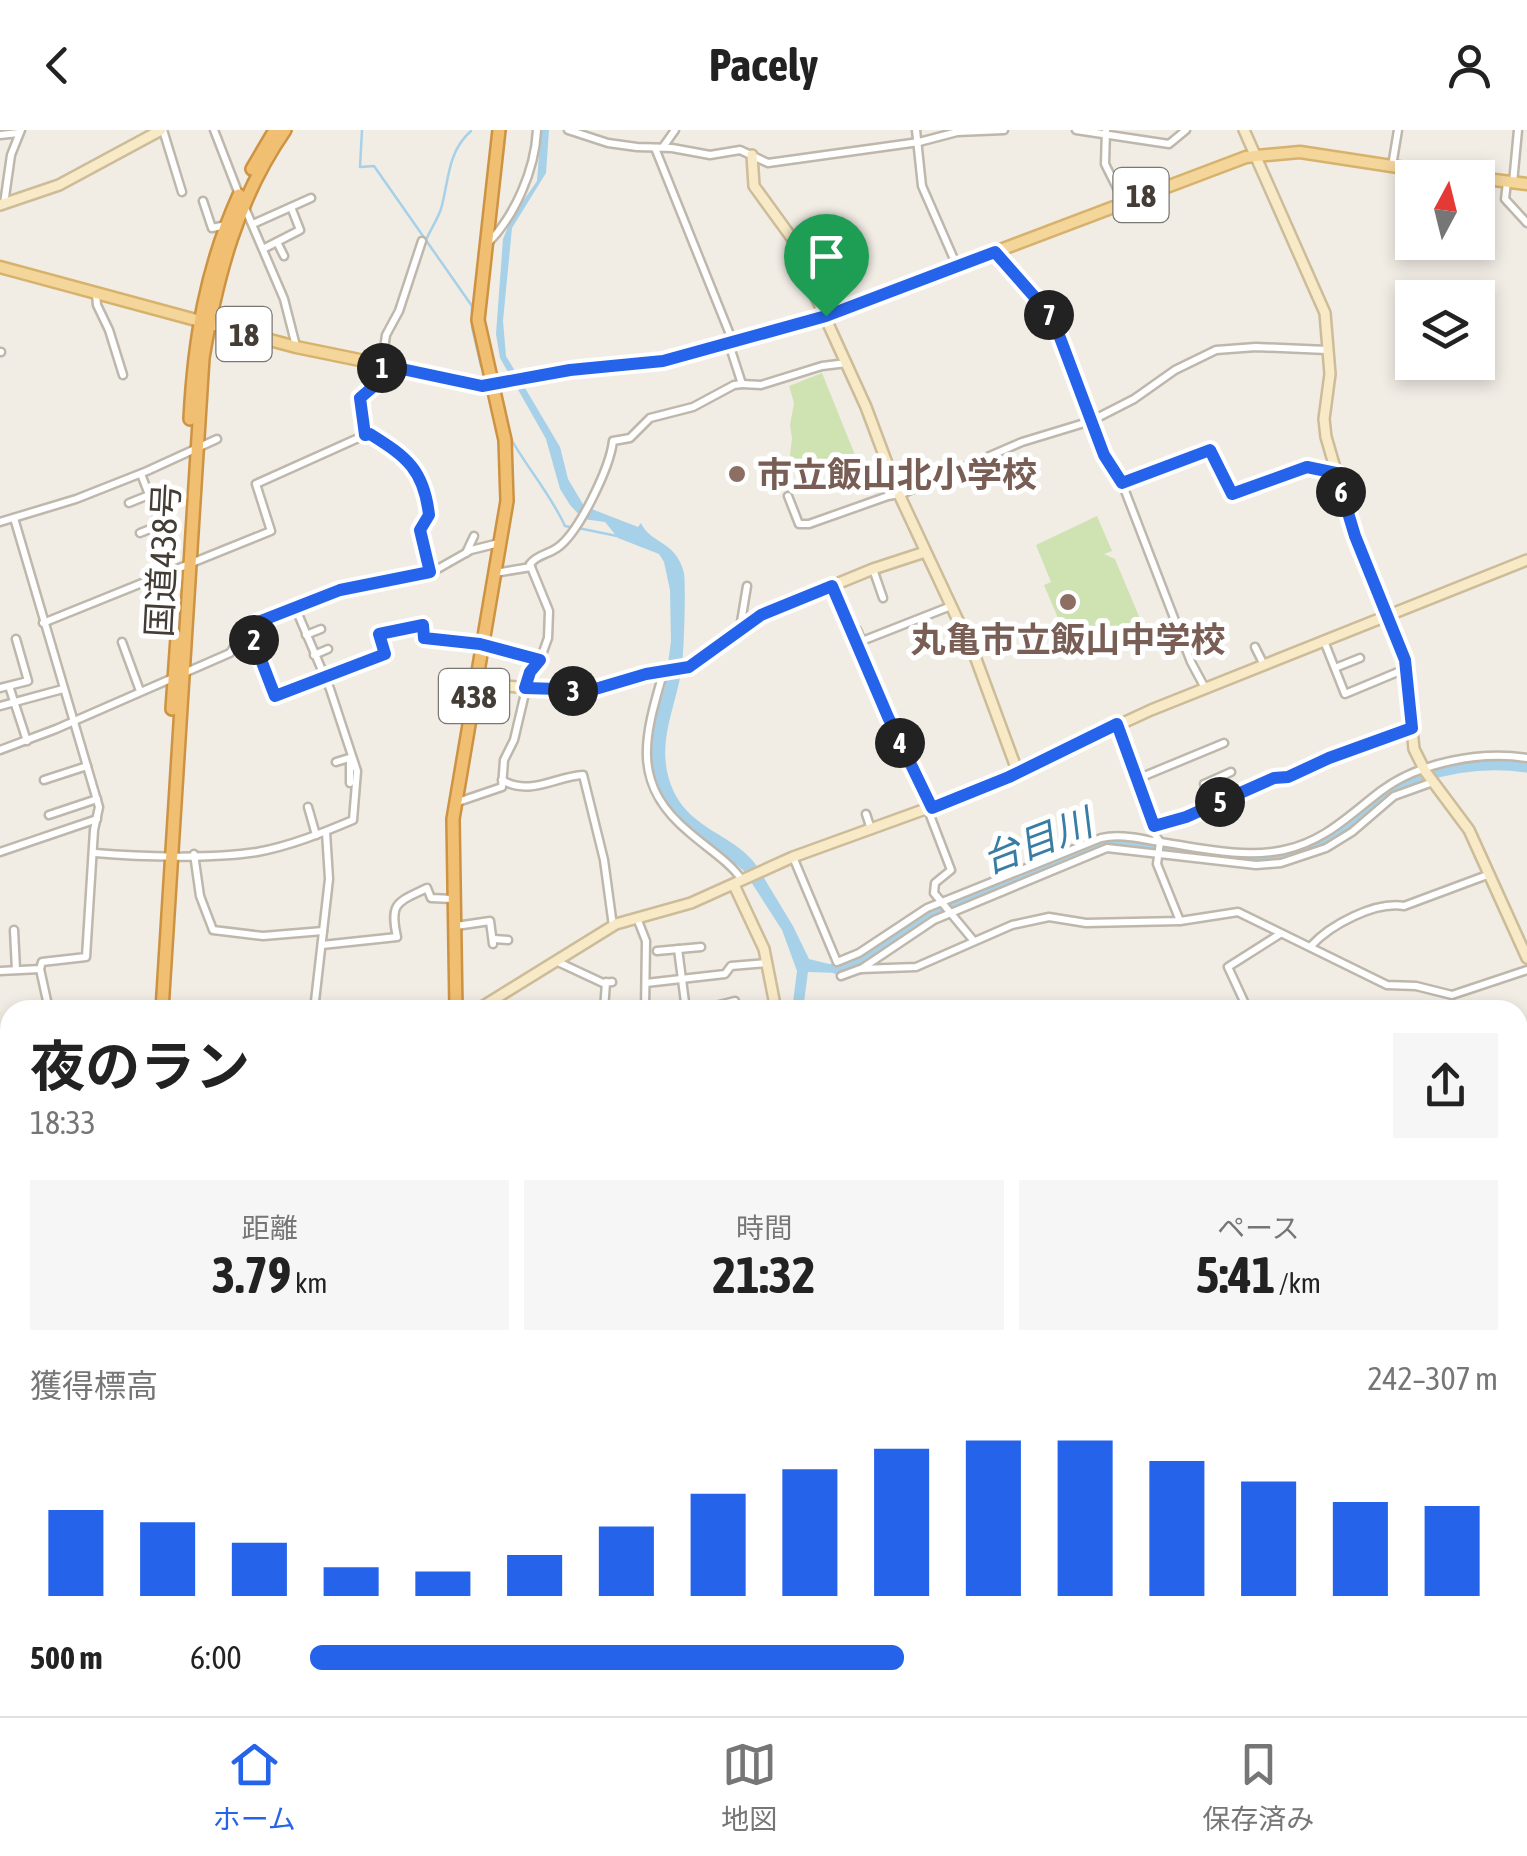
<!DOCTYPE html>
<html lang="ja">
<meta charset="utf-8">
<style>
body{margin:0;font-family:"Asap Condensed","Noto Sans JP",sans-serif;background:#f6f6f6;color:#222;height:100vh;display:flex;flex-direction:column;font-size:38px;white-space:nowrap}
*{box-sizing:border-box;margin:0}
p{font-size:32px;color:#767676}
.icon{flex:none;width:55px;height:55px;fill:none;stroke:currentColor;stroke-width:2;stroke-linecap:round;stroke-linejoin:round}
.map{position:relative;flex:1;overflow:hidden}
.panel{position:absolute;left:0px;top:870px;width:1528px;height:718px;display:flex;flex-direction:column;background:#fff;border-radius:30px 30px 0 0;box-shadow:0 5px 15px #0003}
.panel>*{flex:none}
.needle{width:65px;rotate:7deg}
.controls{position:absolute;left:1395px;top:30px;display:grid;gap:20px}
.controls a{display:grid;place-items:center;width:100px;height:100px;border-radius:0px;background:#fff;box-shadow:0 5px 15px #0003;font-size:50px}
.pin{position:absolute;display:grid;place-items:center;width:85px;height:85px;color:#fff;margin:-102px -42px;border-radius:50% 50% 50% 0;rotate:-45deg;box-shadow:0 0 10px #0007}
.pin .icon{rotate:45deg}
.km{position:absolute;width:50px;height:50px;margin:-25px;border-radius:50%;background:#222;color:#fff;font-size:28px;line-height:50px;text-align:center}
.round{display:grid;place-items:center;flex:none;width:105px;height:105px;border-radius:0px;background:#f6f6f6}
.summary{display:flex;align-items:center;justify-content:space-between;height:170px;padding:0 30px}
h1{font-size:55px;font-weight:700;line-height:75px}
.metrics{display:grid;grid-template-columns:repeat(3,1fr);gap:15px;height:170px;padding:10px 30px}
.metrics div{display:grid;align-content:center;border-radius:0px;background:#f6f6f6;text-align:center}
.metrics b{font-size:50px;font-weight:700}
.metrics small{font-size:28px;font-weight:400}
.metrics p{font-size:28px}
.chart{height:280px;padding:20px 30px}
.chart p{display:flex;justify-content:space-between}
.chart svg{width:100%;height:180px;margin-top:10px;stroke:#2563eb;stroke-width:6}
ul{padding:0 30px;list-style:none;font-size:32px}
li{display:grid;grid-template-columns:160px 120px 1fr;align-items:center;height:75px}
li i{height:25px;border-radius:12px;background:#2563eb}
header{display:flex;justify-content:space-between;align-items:center;height:130px;padding:0 30px;background:#fff;font-size:45px;font-weight:700}
.tabs{display:flex;justify-content:space-around;align-items:center;height:140px;border-top:2px solid #e0e0e0;background:#fff;font-size:28px;color:#767676}
.tabs a{display:grid;justify-items:center;gap:5px}
.tabs .selected{color:#2563eb}
.map>svg:first-child{display:block}
.green{fill:#cfe2b2}
.water{fill:#a7d1e8}
.lines{fill:none;stroke-linecap:round;stroke-linejoin:round}
.stream{stroke:#a7d1e8;stroke-width:2.5}
.river{stroke:#a7d1e8;stroke-width:11}
.street-casing{stroke:#beb7ac;stroke-width:11}
.secondary-casing{stroke:#cdbc99;stroke-width:14}
.primary-casing{stroke:#d7b26d;stroke-width:15}
.highway-casing{stroke:#cd9343;stroke-width:16}
.street{stroke:#fff;stroke-width:6}
.secondary{stroke:#f9eac7;stroke-width:9}
.primary{stroke:#f4d69b;stroke-width:10}
.highway{stroke:#f0bf72;stroke-width:11}
.route-casing{stroke:#fff;stroke-width:20}
.route{stroke:#2563eb;stroke-width:12}
.education-dot{fill:#8d6e63;stroke:#fff;stroke-width:4}
.labels{text-anchor:middle;dominant-baseline:central;stroke-width:10;stroke-linejoin:round;paint-order:stroke}
.shield{fill:#fff;stroke:#7b7772;stroke-width:2.5}
.shield-label{font-size:32px;font-weight:bold;fill:#433d36}
.education-label{font-size:35px;font-weight:bold;fill:#785e54;stroke:#fff;text-anchor:start}
.street-label{font-size:35px;fill:#433d36;stroke:#fff}
.water-label{font-size:38px;font-style:italic;fill:#3a7da4;stroke:#fff}
</style>
<header><svg class="icon" aria-label="back" viewBox="0 0 24 24"><path d="M15 5l-7 7 7 7"/></svg>Pacely<svg class="icon" aria-label="person" viewBox="0 0 24 24"><circle cx="12" cy="8" r="4"/><path d="M4 21q1-7 8-7t8 7"/></svg></header>
<div class="map">
<svg width="1527" height="1586" viewBox="0 0 1527 1586">
<rect width="100%" height="100%" fill="#f1ede5"/>
<g class="green">
<polygon points="822,243 855,325 829,336 830,342 788,343 792,308 790,295 794,273 789,256"/>
<polygon points="1097,386 1112,421 1104,424 1115,429 1148,508 1103,527 1100,520 1085,525 1076,519 1072,521 1044,455 1051,452 1036,415"/>
</g>
<path class="water" d="M541,0H549L546,43L512,98L503,191L506,226L560,317L568,349L584,376L638,397L641,393C650,414 676,410 684,443C686,454 684,530 681,543C674,582 656,615 671,655C689,704 743,704 762,745L767,743L764,748L793,796L809,829L829,834L849,831L852,840L839,843L808,842L803,880H792L797,841L782,800L744,741L673,684L655,651L648,613L665,556L671,511L670,460L664,432L659,424L618,408L605,392L583,389L570,375L560,359L546,309L500,228L496,204L503,109L512,87L537,51Z"/>
<g class="lines">
<g class="stream">
<polyline points="362,0 360,37 374,36 472,176 472,197 481,236"/>
<path d="M426,110C431,99 437,90 441,79C449,51 447,22 471,1"/>
<path d="M511,309C528,339 551,365 565,396L570,397"/>
<polyline points="578,398 617,406"/>
<polyline points="1519,1138 1527,1124"/>
</g>
<g class="river">
<path d="M837,839L854,834L928,786L1096,716L1114,712C1161,718 1238,737 1282,727C1338,715 1350,686 1393,661C1432,637 1483,631 1527,637"/>
<polyline points="1178,1578 1182,1586"/>
<polyline points="597,1586 599,1578"/>
</g>
<defs>
<g id="street">
<polyline points="163,0 182,62"/>
<polyline points="214,0 240,67"/>
<polyline points="568,0 608,13 637,17 672,18 710,25 740,20 768,33 919,12 957,2 1004,0"/>
<polyline points="916,0 922,56 957,136"/>
<polyline points="1076,0 1169,14 1186,0"/>
<polyline points="1106,0 1105,34 1124,72"/>
<polyline points="0,5 19,3"/>
<polyline points="663,17 675,0"/>
<polyline points="655,18 733,212"/>
<polyline points="1392,36 1398,0"/>
<polyline points="1507,52 1505,69 1527,93"/>
<polyline points="1513,53 1518,0"/>
<polyline points="203,71 212,98 226,95"/>
<polyline points="4,74 11,25 21,0"/>
<polyline points="245,78 284,169 296,216"/>
<polyline points="253,94 311,68"/>
<polyline points="277,112 284,126"/>
<path d="M487,114C515,86 535,40 537,0"/>
<polyline points="263,119 300,100 291,77"/>
<polyline points="996,123 1046,180 1056,197 1104,325 1122,353 1191,532 1205,558"/>
<polyline points="96,164 97,175 109,200 123,245"/>
<polyline points="0,222 1,222"/>
<polyline points="382,233 386,205 399,181 422,111"/>
<polyline points="742,254 761,255 822,236 847,233"/>
<path d="M365,305L370,304C406,327 425,340 429,385L420,400L430,442"/>
<polyline points="141,344 163,401"/>
<polyline points="1122,353 1209,321 1232,364 1307,337 1335,343"/>
<polyline points="788,366 799,394 809,394 888,366 904,363 1022,312 1091,291 1134,269 1175,240 1216,220 1256,217 1327,220"/>
<polyline points="129,373 149,365"/>
<polyline points="0,392 76,369 147,341 217,309"/>
<polyline points="140,403 160,395"/>
<polyline points="466,423 474,406"/>
<path d="M531,437L530,434C538,424 547,425 557,418C579,403 610,337 613,311L630,308L650,288L693,277L734,255L742,254L729,214"/>
<polyline points="873,439 883,468"/>
<polyline points="495,443 531,437"/>
<polyline points="832,456 888,587 931,677"/>
<polyline points="43,493 271,401 256,354 365,305 360,268 378,250 383,235"/>
<polyline points="248,497 275,566 385,524 379,504 423,495 424,508 480,514 540,530"/>
<polyline points="740,498 747,456"/>
<polyline points="857,500 862,511 951,476"/>
<polyline points="306,505 321,499"/>
<polyline points="1324,511 1345,564 1405,539"/>
<polyline points="122,512 140,561"/>
<polyline points="1255,517 1264,535"/>
<polyline points="314,525 328,519"/>
<polyline points="1335,538 1360,528"/>
<path d="M664,540C645,606 629,653 690,703C707,718 730,732 742,750"/>
<polyline points="0,558 28,551 16,509"/>
<polyline points="10,559 27,611"/>
<polyline points="0,576 63,559"/>
<polyline points="1118,596 1154,703 1160,712 1157,734 1180,791"/>
<polyline points="0,620 56,599 230,523 248,496 340,460 434,441 471,420 499,413"/>
<polyline points="350,631 350,653"/>
<polyline points="336,632 349,628"/>
<polyline points="1137,649 1224,613"/>
<polyline points="44,650 87,636"/>
<path d="M502,650C530,667 556,646 583,645L604,730L613,796"/>
<polyline points="455,673 502,657 504,630 514,610 530,542 539,533 548,508 549,481 531,437"/>
<polyline points="1214,675 1204,654 1231,642"/>
<polyline points="308,677 316,705"/>
<polyline points="928,680 951,740 935,753 934,763 973,810"/>
<polyline points="866,684 871,699"/>
<polyline points="49,685 97,669"/>
<polyline points="1153,696 1187,687 1274,648 1288,647 1329,628 1412,598"/>
<polyline points="0,722 97,689"/>
<path d="M95,723C141,727 212,729 257,722C290,716 322,703 353,690L357,641L330,559L295,477"/>
<polyline points="194,724 200,766 213,800 263,806 323,801"/>
<path d="M793,727L837,832L859,823L927,778L1101,708C1119,704 1136,708 1154,711C1196,717 1242,729 1284,720C1325,711 1348,686 1381,661C1419,632 1481,621 1527,628"/>
<polyline points="637,788 646,811 645,880"/>
<polyline points="456,796 490,791 493,814"/>
<polyline points="14,800 16,840"/>
<polyline points="494,809 508,810"/>
<path d="M322,815L397,807C389,772 398,772 427,758L431,768L453,769"/>
<path d="M1311,816C1330,795 1375,771 1404,776L1490,744"/>
<polyline points="678,819 686,880"/>
<polyline points="657,821 701,817"/>
<polyline points="558,832 603,853 612,852"/>
<polyline points="40,839 49,880"/>
<polyline points="861,839 934,790 1107,718 1256,735 1281,733 1326,718 1352,702 1394,666 1433,652"/>
<polyline points="0,841 40,839 42,832 86,827 94,700 99,677 14,388"/>
<polyline points="841,846 860,839 916,837 1012,795 1049,787 1086,793 1180,791 1238,782 1387,855 1416,856 1452,865 1527,840"/>
<polyline points="646,853 725,844 731,836 767,833"/>
<polyline points="314,880 329,749 326,702"/>
<polyline points="604,880 606,852"/>
<polyline points="699,880 735,871 736,880"/>
<polyline points="1248,880 1228,837 1280,804"/>
<polyline points="1518,941 1527,938"/>
<polyline points="0,981 7,979"/>
<polyline points="0,1055 10,1051"/>
<polyline points="0,1161 10,1150"/>
<polyline points="0,1265 10,1259"/>
<polyline points="0,1331 10,1327"/>
<polyline points="1518,1431 1527,1438"/>
<polyline points="851,1578 856,1586"/>
<polyline points="948,1578 953,1586"/>
<polyline points="1063,1578 1066,1586"/>
<polyline points="24,1586 53,1578"/>
<polyline points="358,1586 381,1578"/>
<polyline points="592,1586 594,1578"/>
<polyline points="903,1586 924,1578"/>
</g>
<g id="secondary">
<polyline points="1244,0 1325,183 1330,244 1324,289 1326,307 1355,406 1405,531 1414,619 1425,641 1469,700 1527,828"/>
<polyline points="752,25 754,56 794,111 810,154 866,277 897,360 976,529 1018,643"/>
<polyline points="0,75 59,55 161,0"/>
<polyline points="476,554 574,561 592,559 646,543 689,537 761,485 873,439 925,422"/>
<polyline points="734,755 764,819 776,880"/>
<polyline points="477,880 616,794 691,773 793,727 978,660 1151,580 1527,430"/>
<polyline points="1518,1308 1527,1234"/>
<polyline points="1518,1442 1527,1545"/>
</g>
<g id="primary">
<polyline points="1478,48 1527,54"/>
<polyline points="0,137 296,217 482,255 571,241 663,231 815,190 1246,27 1300,22 1470,48"/>
<polyline points="0,1465 10,1460"/>
<polyline points="1377,1578 1405,1586"/>
</g>
<g id="highway">
<polyline points="252,39 275,0"/>
<path d="M190,289C194,210 206,138 239,65"/>
<polyline points="172,579 177,507"/>
<path d="M162,880L203,228C217,146 237,69 285,0"/>
<polyline points="456,880 453,689 507,371 505,310 478,190 499,0"/>
<polyline points="175,1578 179,1586"/>
<polyline points="411,1578 414,1586"/>
</g>
</defs>
<use href="#street" class="street-casing"/>
<use href="#secondary" class="secondary-casing"/>
<use href="#primary" class="primary-casing"/>
<use href="#highway" class="highway-casing"/>
<use href="#street" class="street"/>
<use href="#secondary" class="secondary"/>
<use href="#primary" class="primary"/>
<use href="#highway" class="highway"/>
</g>
<g class="lines">
<defs>
<path id="route" d="M995,122L1046,180L1056,197L1104,325L1122,353L1210,320L1232,364L1307,337L1336,343L1355,406L1405,530L1412,598L1329,628L1288,647L1274,648L1186,687L1154,696L1117,594L1009,647L932,678L888,587L832,456L761,485L689,537L646,544L592,560L525,558L530,542L540,530L480,514L424,508L423,495L379,504L385,524L275,566L248,496L340,460L430,442L420,400L429,385C424,340 407,327 370,304L365,305L360,268L374,256L383,235L482,256L570,240L663,231L826,186Z"/>
</defs>
<use href="#route" class="route-casing"/>
<use href="#route" class="route"/>
</g>
<g class="education-dot">
<circle cx="737" cy="344" r="10"/>
<circle cx="1068" cy="472" r="10"/>
</g>
<g class="labels">
<g class="shield">
<rect x="1113.5" y="38" width="55" height="54" rx="8"/>
<rect x="216.5" y="177" width="55" height="54" rx="8"/>
<rect x="439" y="539" width="70" height="54" rx="8"/>
</g>
<g class="shield-label">
<text x="1141" y="65">18</text>
<text x="244" y="204">18</text>
<text x="474" y="566">438</text>
</g>
<g class="education-label">
<text x="757" y="344">市立飯山北小学校</text>
<text x="1068" y="509" text-anchor="middle">丸亀市立飯山中学校</text>
</g>
<g class="street-label">
<text transform="translate(162 430) rotate(-87)">国道438号</text>
</g>
<g class="water-label">
<text transform="translate(1037 711) rotate(-21)">台目川</text>
</g>
</g>
</svg>
<div class="controls">
<a><svg class="needle" viewBox="-14 -14 28 28"><path d="M0-13l5 13h-10z" fill="#e53935"/><path d="M0 13l5-13h-10z" fill="#767676"/></svg></a>
<a><svg class="icon" aria-label="layers" viewBox="0 0 24 24"><path d="M12 4l9 5-9 5-9-5zM3 14l9 5 9-5"/></svg></a>
</div>
<div class="pin" style="left:826px;top:186px;background:#1e9e55"><svg class="icon" aria-label="arrive" viewBox="0 0 24 24"><path d="M6 21V4h12l-3 4 3 4H6"/></svg></div>
<b class="km" style="left:382px;top:238px">1</b>
<b class="km" style="left:254px;top:510px">2</b>
<b class="km" style="left:573px;top:561px">3</b>
<b class="km" style="left:900px;top:613px">4</b>
<b class="km" style="left:1220px;top:672px">5</b>
<b class="km" style="left:1341px;top:362px">6</b>
<b class="km" style="left:1049px;top:185px">7</b>
<section class="panel">
<div class="summary"><div><h1>夜のラン</h1><p>18:33</p></div><a class="round"><svg class="icon" aria-label="share" viewBox="0 0 24 24"><path d="M12 15V3M7 8l5-5 5 5M5 13v7h14v-7"/></svg></a></div>
<div class="metrics">
<div><p>距離</p><b>3.79<small> km</small></b></div>
<div><p>時間</p><b>21:32</b></div>
<div><p>ペース</p><b>5:41<small> /km</small></b></div>
</div>
<div class="chart"><p><span>獲得標高</span>242–307 m</p>
<svg viewBox="0 0 160 44" preserveAspectRatio="none"><path d="M5 44V23M15 44V26M25 44V31M35 44V37M45 44V38M55 44V34M65 44V27M75 44V19M85 44V13M95 44V8M105 44V6M115 44V6M125 44V11M135 44V16M145 44V21M155 44V22"/></svg>
</div>
<ul>
<li><b>500 m</b>6:00<i style="width:50%"></i></li>
</ul>
</section>
</div>
<nav class="tabs">
<a class="selected"><svg class="icon" aria-label="home" viewBox="0 0 24 24"><path d="M3 11l9-7 9 7M6 9v11h12V9"/></svg>ホーム</a>
<a><svg class="icon" aria-label="map" viewBox="0 0 24 24"><path d="M3 6l6-2 6 2 6-2v14l-6 2-6-2-6 2zM9 4v14M15 6v14"/></svg>地図</a>
<a><svg class="icon" aria-label="saved" viewBox="0 0 24 24"><path d="M7 4h10v16l-5-4-5 4z"/></svg>保存済み</a>
</nav>
